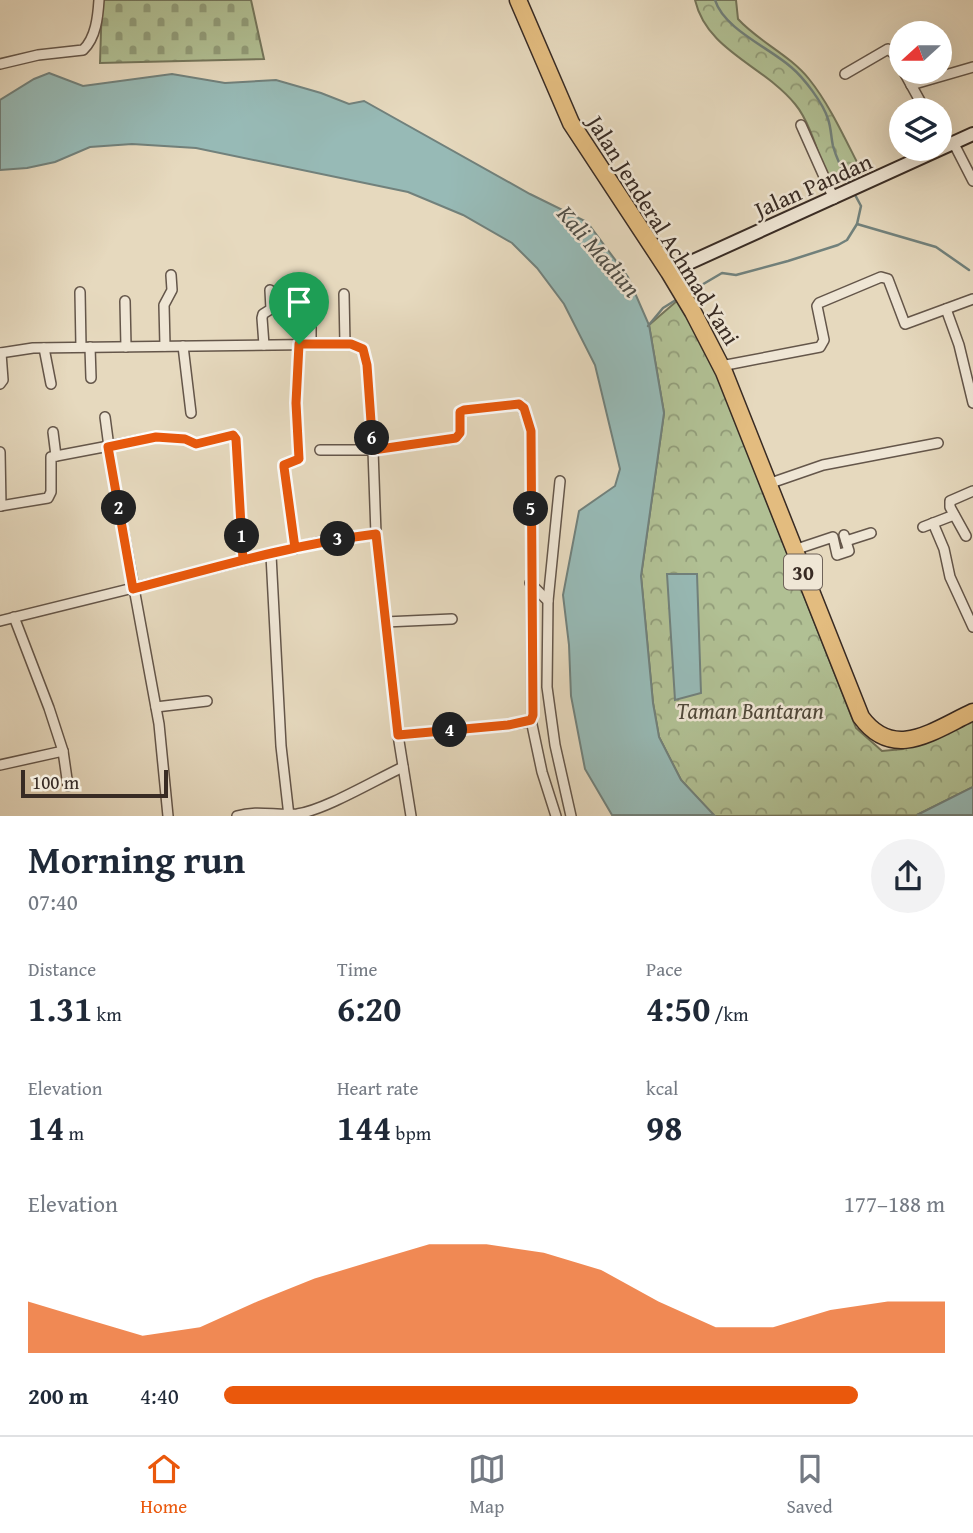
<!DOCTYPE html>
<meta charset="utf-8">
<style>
body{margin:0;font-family:"Gentium Book Plus",serif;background:#f2f2f3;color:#1f2937;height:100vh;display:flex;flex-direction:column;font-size:26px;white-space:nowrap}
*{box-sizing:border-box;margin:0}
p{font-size:23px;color:#747a83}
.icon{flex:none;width:38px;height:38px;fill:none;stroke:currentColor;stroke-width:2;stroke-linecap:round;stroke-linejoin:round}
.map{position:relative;height:816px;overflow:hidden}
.sheet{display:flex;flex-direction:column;background:#fff;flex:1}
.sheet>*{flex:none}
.needle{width:46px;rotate:249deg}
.buttons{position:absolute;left:889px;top:21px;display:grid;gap:14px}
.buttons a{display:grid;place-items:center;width:63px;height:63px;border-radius:50%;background:#fff;box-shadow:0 7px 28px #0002;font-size:35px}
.scale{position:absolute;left:21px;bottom:18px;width:147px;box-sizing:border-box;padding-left:7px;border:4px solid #382b24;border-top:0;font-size:19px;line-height:24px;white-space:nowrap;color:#382b24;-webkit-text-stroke:5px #efe6d5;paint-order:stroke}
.pin{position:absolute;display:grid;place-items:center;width:60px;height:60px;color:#fff;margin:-72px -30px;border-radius:50% 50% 50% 0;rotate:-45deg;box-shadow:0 0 7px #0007}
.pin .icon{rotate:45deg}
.km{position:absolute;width:35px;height:35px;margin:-18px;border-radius:50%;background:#222;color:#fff;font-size:19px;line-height:35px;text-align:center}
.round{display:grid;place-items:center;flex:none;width:74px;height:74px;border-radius:37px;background:#f2f2f3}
.headline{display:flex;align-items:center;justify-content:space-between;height:119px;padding:0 28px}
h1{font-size:38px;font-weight:700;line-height:52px}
.figures{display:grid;grid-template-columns:repeat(3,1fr);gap:10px;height:119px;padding:7px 28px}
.figures div{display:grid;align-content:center}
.figures b{font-size:35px;font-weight:700}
.figures small{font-size:19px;font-weight:400}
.figures p{font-size:19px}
.chart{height:196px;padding:14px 28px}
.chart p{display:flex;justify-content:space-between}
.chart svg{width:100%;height:126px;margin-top:7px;fill:#ea580c;opacity:.7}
ul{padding:0 28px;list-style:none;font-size:23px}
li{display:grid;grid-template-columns:112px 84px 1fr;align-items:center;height:52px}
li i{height:18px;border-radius:9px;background:#ea580c}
.tabs{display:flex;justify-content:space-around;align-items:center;height:98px;border-top:2px solid #e0e1e3;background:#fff;font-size:19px;color:#747a83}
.tabs a{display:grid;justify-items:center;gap:4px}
.tabs .current{color:#ea580c}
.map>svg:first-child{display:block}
.cemetery{fill:url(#cemetery-stones);stroke:#74765c;stroke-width:2}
.park{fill:url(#park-crowns);stroke:#74765c;stroke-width:2}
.water{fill:#97bab6;stroke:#71817c;stroke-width:2}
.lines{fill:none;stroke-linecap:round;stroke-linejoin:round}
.stream{stroke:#71817c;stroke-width:2.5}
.street-casing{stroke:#64564a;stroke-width:12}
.secondary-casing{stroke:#382b24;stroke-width:16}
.highway-casing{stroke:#382b24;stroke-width:19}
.street{stroke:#efe6d5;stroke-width:9}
.secondary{stroke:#efe6d5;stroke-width:12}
.highway{stroke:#e3bc7f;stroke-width:16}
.route-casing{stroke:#fff;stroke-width:14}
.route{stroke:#ea580c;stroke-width:9}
.labels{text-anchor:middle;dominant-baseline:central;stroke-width:5;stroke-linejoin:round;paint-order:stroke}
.shield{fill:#efe6d5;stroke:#6f6359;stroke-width:2}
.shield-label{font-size:21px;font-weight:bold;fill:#382b24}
.street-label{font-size:23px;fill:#382b24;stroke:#efe6d5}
.park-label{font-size:23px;font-style:italic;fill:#50493a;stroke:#efe6d5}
.water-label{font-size:24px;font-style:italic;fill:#504f48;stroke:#efe6d5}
</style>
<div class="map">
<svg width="973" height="816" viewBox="0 0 973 816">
<defs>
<pattern id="cemetery-stones" width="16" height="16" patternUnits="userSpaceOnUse" patternTransform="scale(1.75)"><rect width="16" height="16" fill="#b1c094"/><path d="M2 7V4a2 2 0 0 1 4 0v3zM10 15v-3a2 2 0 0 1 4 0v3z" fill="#919c79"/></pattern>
<pattern id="park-crowns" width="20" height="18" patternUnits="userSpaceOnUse" patternTransform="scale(1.75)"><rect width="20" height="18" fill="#b1c094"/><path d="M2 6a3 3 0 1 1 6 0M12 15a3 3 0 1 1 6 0" fill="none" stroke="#919c79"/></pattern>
</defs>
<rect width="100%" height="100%" fill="#e6d9be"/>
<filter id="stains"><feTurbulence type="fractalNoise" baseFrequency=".00286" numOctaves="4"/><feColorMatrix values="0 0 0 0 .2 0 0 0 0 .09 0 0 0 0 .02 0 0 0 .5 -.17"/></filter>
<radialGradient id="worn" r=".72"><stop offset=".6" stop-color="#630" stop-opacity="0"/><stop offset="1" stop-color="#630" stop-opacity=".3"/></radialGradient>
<polygon class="cemetery" points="102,0 251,0 264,59 100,63"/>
<g class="park">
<path d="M695,0H736L738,19C759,42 790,55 809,79C830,105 846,141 861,170L829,184C820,160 811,123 795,104C763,65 707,51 695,0Z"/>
<polygon points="678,300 712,362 856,728 882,751 903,749 973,718 973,787 917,815 714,816 681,780 659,737 653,703 641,576 664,413 649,325"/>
</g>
<g class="water">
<polygon points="49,73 83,86 172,74 225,83 276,80 321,93 349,104 364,101 530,194 587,222 628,277 649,325 664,413 641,576 653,703 659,737 681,780 714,815 612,815 585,769 571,696 569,645 563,595 579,511 615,486 620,469 595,365 564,304 537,268 512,243 463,215 408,192 196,148 132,144 90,147 55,162 27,168 0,170 0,100 34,79"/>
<polygon points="667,574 697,574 701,693 675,700"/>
<polygon points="973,787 973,815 917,815"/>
</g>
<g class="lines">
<g class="stream">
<path d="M715,0C724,29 768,47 791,67C804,78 823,103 828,119C831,127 831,137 833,146C837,160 843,172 850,185"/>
<polyline points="857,224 936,247 969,270"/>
<polyline points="688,293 722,273 736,275 788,261 838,245 847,240 857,224 861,206 853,191"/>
<polyline points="648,326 663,308 679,298"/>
</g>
<defs>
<g id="street">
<path d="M0,64L38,55L83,50C96,38 98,16 99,0"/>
<polyline points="904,72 925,110"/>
<polyline points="845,74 888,49 894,54 901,67"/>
<polyline points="911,85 973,67"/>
<polyline points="801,125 834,199"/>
<polyline points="953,142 973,181"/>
<polyline points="80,292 81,347"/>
<polyline points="311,293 311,345"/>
<polyline points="344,294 345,344"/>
<polyline points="125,301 126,347"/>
<polyline points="946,309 959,345 973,403"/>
<polyline points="264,345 262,318 263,314 271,309 270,290"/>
<polyline points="165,346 164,305 172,290 171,275"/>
<polyline points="183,346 191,413"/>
<polyline points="90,347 91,378"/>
<polyline points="44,348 51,384"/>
<polyline points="0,353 33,348 351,344 363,349 367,365 373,450 376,534 398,735 411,816"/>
<polyline points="721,366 820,347 824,340 817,306 819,303 881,277 888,279 905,324 973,299"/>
<polyline points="0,384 3,380 1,353"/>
<polyline points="105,417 109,447"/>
<polyline points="53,432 56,456"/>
<polyline points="108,447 159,724 168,816"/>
<polyline points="320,450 373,450 454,439 460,433 460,412 464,410 519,404 522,405 531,431 532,719 527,722 508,725 398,735"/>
<polyline points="0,452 1,506"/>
<polyline points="768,484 823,465 938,443"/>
<polyline points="0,506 48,498 51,492 51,457 156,437 185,439 196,444 234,435 236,439 243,560"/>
<polyline points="933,523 944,549 950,577 973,627"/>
<polyline points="923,527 954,515"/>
<polyline points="966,536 950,507 950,501 973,491"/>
<polyline points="846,541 871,533"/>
<polyline points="295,549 284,467 284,465 299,459 296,403 299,344"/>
<polyline points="794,550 833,537 837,555 849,551 844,535"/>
<polyline points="271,555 281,746 289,816"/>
<polyline points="530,583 548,601 547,687 555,745 571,816"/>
<polyline points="548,601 560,481"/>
<polyline points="0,621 327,540 376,534"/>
<polyline points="385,622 452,619"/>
<polyline points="156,707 207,701"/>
<polyline points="531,720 542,772 556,816"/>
<polyline points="63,751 68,786"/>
<polyline points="0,765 63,751 49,708 14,617"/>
<path d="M237,816C257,810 277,816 297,814C325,810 375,780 403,767"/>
</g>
<polyline id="secondary" points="669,272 973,134"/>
<path id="highway" d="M518,0L571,123L669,272L693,312L724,372L861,717C894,762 934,730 973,712"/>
</defs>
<use href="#street" class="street-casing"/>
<use href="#secondary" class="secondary-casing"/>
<use href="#highway" class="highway-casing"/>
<use href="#street" class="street"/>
<use href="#secondary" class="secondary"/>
<use href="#highway" class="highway"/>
</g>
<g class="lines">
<defs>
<path id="route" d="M299,344L296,403L299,459L284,465V467L295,548L243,560L236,439L233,435L196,444L185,439L156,437L108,447L133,589C213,568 294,544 376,534L398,735L508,725L531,720L533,715L531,431L524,408L519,404L464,410L460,412V433L456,438L373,450L367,365L363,349L351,344H299"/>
</defs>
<use href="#route" class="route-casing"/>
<use href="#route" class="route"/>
</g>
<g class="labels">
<rect class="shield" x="784" y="554.5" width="38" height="35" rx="5"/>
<g class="shield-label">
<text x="803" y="572">30</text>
</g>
<g class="street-label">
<text transform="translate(813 185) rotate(-24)">Jalan Pandan</text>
<text transform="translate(664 230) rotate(58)">Jalan Jenderal Achmad Yani</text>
</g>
<g class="park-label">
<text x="750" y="710">Taman Bantaran</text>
</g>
<g class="water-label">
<text transform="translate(599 251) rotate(49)">Kali Madiun</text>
</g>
</g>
<rect width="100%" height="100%" filter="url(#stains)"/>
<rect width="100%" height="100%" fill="url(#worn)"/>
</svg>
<div class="buttons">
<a><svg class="needle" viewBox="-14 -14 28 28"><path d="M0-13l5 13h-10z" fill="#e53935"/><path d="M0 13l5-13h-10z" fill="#747a83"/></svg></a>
<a><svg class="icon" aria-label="layers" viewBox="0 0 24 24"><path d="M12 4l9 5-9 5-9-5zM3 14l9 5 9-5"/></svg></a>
</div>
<div class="scale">100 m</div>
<div class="pin" style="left:299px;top:344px;background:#1e9e55"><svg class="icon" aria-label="arrive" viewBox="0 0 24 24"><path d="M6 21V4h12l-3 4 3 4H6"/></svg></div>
<b class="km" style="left:242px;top:536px">1</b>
<b class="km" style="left:119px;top:508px">2</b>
<b class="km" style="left:338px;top:539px">3</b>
<b class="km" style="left:450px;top:730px">4</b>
<b class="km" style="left:531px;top:509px">5</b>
<b class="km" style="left:372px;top:438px">6</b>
</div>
<section class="sheet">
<div class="headline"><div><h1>Morning run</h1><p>07:40</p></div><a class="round"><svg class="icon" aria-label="share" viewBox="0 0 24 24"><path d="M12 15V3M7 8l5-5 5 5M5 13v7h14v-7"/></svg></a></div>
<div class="figures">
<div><p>Distance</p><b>1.31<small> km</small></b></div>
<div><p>Time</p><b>6:20</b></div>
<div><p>Pace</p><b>4:50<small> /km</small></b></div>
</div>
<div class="figures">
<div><p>Elevation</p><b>14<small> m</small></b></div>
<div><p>Heart rate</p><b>144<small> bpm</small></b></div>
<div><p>kcal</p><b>98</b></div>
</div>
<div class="chart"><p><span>Elevation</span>177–188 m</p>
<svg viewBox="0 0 160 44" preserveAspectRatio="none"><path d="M0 44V26L10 32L20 38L30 35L40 26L50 18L60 12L70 6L80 6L90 9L100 15L110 26L120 35L130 35L140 29L150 26L160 26V44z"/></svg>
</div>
<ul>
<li><b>200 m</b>4:40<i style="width:88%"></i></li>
</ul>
</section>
<nav class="tabs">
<a class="current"><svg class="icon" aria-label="home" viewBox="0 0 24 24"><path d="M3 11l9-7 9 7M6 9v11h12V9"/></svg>Home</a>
<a><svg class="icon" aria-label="map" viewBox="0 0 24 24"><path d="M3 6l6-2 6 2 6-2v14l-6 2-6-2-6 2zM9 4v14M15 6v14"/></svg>Map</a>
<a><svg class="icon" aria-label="saved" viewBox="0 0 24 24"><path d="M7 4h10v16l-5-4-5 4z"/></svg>Saved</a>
</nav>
